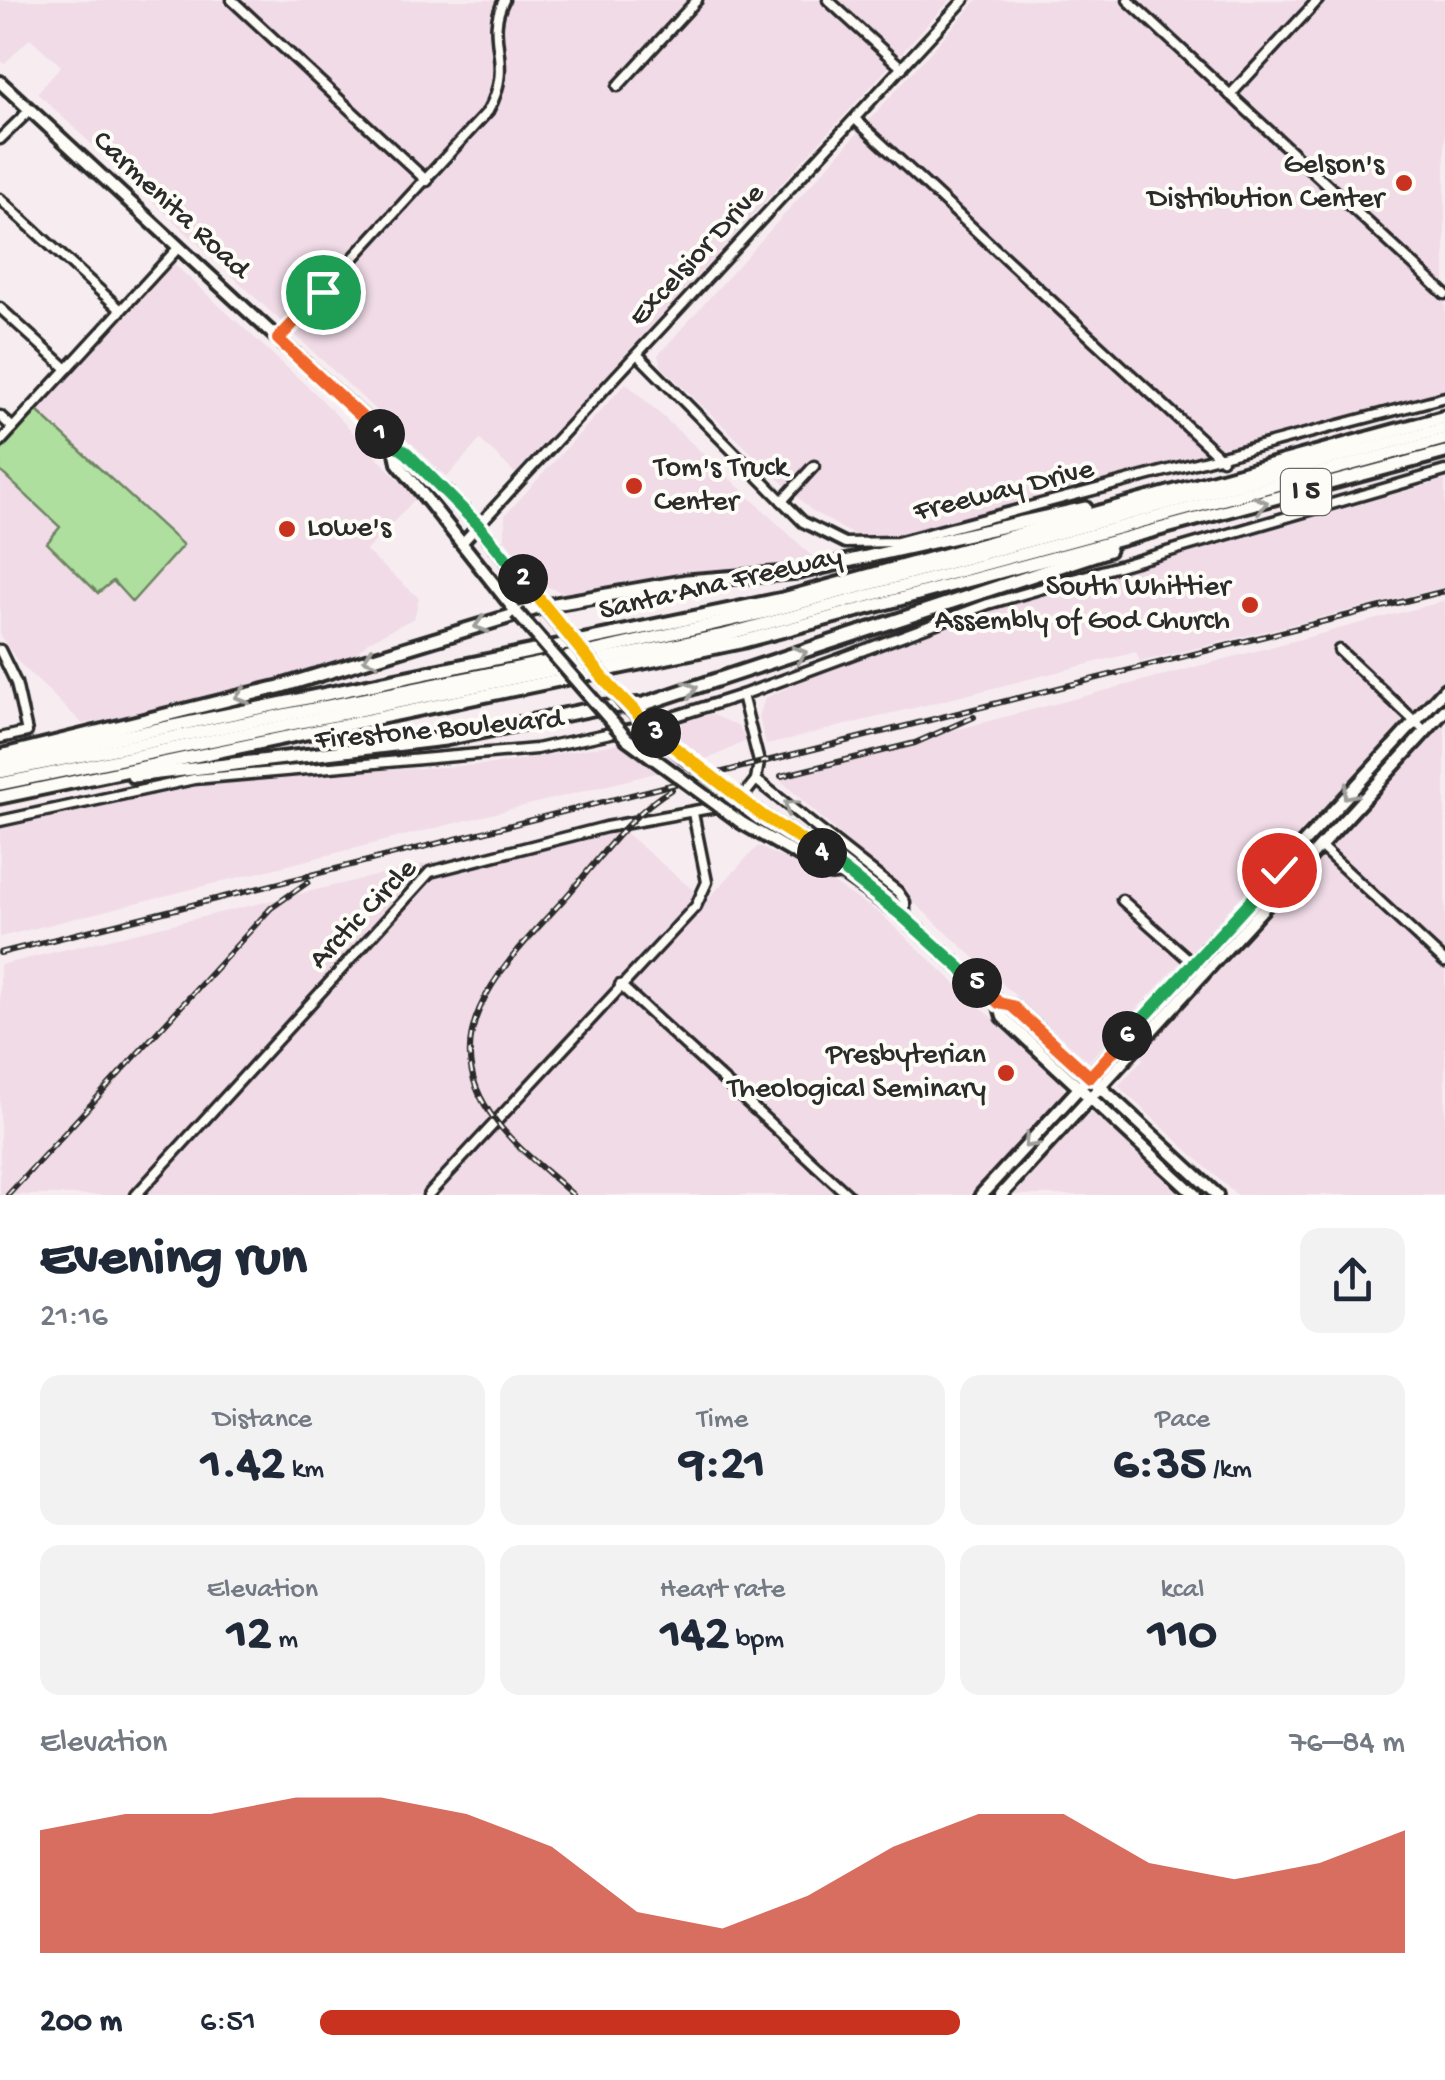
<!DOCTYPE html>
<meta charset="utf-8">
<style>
body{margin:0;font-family:"Gochi Hand",sans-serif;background:#f2f2f3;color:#1f2937;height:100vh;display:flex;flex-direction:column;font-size:38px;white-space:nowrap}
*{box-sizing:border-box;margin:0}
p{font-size:32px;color:#747a83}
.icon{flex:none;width:55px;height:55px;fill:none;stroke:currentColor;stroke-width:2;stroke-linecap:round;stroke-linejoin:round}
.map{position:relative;height:1195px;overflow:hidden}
.details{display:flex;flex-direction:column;background:#fff;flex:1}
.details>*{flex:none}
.pin{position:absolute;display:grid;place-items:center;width:85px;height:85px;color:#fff;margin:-42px;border:5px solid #fff;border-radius:50%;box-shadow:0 2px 10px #0007}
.km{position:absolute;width:50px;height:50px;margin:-25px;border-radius:50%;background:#222;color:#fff;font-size:28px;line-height:50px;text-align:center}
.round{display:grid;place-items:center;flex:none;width:105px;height:105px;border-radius:20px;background:#f2f2f3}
.overview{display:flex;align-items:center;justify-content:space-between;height:170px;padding:0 40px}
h1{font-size:55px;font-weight:700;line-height:75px}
.metrics{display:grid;grid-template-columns:repeat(3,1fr);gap:15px;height:170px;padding:10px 40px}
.metrics div{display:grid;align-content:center;border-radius:20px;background:#f2f2f3;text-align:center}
.metrics b{font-size:50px;font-weight:700}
.metrics small{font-size:28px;font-weight:400}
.metrics p{font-size:28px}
.chart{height:280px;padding:20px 40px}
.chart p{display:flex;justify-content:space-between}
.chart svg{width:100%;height:180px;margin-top:10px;fill:#c8321e;opacity:.7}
ul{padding:0 40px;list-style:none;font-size:32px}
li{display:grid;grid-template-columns:160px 120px 1fr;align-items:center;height:75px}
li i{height:25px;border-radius:12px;background:#c8321e}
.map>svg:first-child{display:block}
.built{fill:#f0dbe7}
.green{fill:#afdf9e;stroke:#6d8564;stroke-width:2.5}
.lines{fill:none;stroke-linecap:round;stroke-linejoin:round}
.minor-casing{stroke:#2b2b2b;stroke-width:15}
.major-casing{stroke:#2b2b2b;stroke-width:18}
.highway-casing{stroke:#2b2b2b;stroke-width:19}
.minor{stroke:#fdfcf7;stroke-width:8}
.major{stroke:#fdfcf7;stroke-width:10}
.highway{stroke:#fdfcf7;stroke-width:11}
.rail-casing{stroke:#2b2b2b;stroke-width:6}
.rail{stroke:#fdfcf7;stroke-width:2.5;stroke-dasharray:8;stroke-linecap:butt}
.major-bridge-casing{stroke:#2b2b2b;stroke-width:18;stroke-linecap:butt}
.major-bridge{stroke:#fdfcf7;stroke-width:10}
.oneway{stroke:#9e9e9b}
.split-1-casing{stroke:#fff;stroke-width:20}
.split-2-casing{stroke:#fff;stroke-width:20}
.split-3-casing{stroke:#fff;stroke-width:20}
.split-4-casing{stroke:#fff;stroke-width:20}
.split-5-casing{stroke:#fff;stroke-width:20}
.split-6-casing{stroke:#fff;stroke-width:20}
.split-7-casing{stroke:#fff;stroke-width:20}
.split-1{stroke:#f0652b;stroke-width:12}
.split-2{stroke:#22a559;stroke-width:12}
.split-3{stroke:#f5b400;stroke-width:12}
.split-4{stroke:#f5b400;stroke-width:12}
.split-5{stroke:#22a559;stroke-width:12}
.split-6{stroke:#f0652b;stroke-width:12}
.split-7{stroke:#22a559;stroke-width:12}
.poi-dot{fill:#c8321e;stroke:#fdfcf7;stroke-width:4}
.labels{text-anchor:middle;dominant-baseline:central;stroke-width:8;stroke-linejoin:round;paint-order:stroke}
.shield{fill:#fdfcf7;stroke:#6a6a68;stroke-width:2.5}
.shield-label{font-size:28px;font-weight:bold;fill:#2b2b2b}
.poi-label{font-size:30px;fill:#2b2b2b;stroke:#fdfcf7;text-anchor:end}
.street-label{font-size:30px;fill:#2b2b2b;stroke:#fdfcf7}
</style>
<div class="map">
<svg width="1445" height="1195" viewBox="0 0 1445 1195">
<rect width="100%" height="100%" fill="#f7edf0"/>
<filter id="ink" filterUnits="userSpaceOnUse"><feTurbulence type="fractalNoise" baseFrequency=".01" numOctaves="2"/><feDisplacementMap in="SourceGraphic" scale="20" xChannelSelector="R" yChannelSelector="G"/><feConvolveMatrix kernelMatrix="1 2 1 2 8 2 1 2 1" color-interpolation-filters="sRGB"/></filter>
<g filter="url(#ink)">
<g class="built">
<polygon points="0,0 950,0 516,474 480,440 447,477 37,93 61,66 30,38 4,64 0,60"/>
<polygon points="977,0 1445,0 1445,391 1190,462 885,538 855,536 811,510 662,367 658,355"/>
<polygon points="174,264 319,397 416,498 366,551 419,598 414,618 369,641 351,658 211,697 83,724 19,663 0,636 0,452"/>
<polygon points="626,383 707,457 813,557 801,559 803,565 684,573 564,593 540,584 505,540 505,515"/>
<polygon points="1445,480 1445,587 1140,662 1136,652 766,745 759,717 765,698 809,678 1011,604"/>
<polygon points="1445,601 1445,676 1088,1062 777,777"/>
<polygon points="711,714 739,726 746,741 715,756 652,774 0,937 0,829 189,786 281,776 496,764 615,744"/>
<polygon points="1445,717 1445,1195 1236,1195 1118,1086 1143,1059 1138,1054"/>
<polygon points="610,820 706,901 758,846 835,884 882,915 1062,1083 1064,1091 970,1195 0,1195 0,965"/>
<polygon points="1092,1113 1094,1114 1183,1195 1014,1195 1085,1115"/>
</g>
<polygon class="green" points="37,411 183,545 132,602 113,581 98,593 47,543 60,527 0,471 0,452"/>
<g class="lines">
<defs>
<g id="minor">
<polyline points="232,0 427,181"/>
<polyline points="828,0 902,68"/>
<polyline points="1128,0 1445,294"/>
<polyline points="618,86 697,0"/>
<polyline points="1230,95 1318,0"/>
<polyline points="855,119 1222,459"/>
<polyline points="0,139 30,110"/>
<polyline points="0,199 121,310"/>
<polyline points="0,308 67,369"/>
<path d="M279,339L488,111C516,61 483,40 504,0"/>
<polyline points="638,355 803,522 845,543 897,542 1445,397"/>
<polyline points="0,416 13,428"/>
<polyline points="0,442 179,247"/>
<polyline points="782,501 814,466"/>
<polyline points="463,542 964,0"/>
<polyline points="0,650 16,683 27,732 0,738"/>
<polyline points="1339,650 1425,731"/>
<polyline points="756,780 898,892 905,902 905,918"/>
<polyline points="0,821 194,779 536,749 648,725 742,695 988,604 1445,471"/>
<polyline points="1320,846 1445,962"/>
<polyline points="1122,900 1204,973"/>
<polyline points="620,985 848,1195"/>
<polyline points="136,1195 430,872 606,827 716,807 745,794 756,780 759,762 742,695"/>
<polyline points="428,1195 696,906 707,882 693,813"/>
</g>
<g id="major">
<polyline points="0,82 395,447 407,453 479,526 544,606"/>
<polyline points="395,447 398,463 517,613"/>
<polyline points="763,816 837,862 842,873 900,914 999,1003 1013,1006 1217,1195"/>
<polyline points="742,823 831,874 842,873"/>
<polyline points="999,1003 1003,1017 1195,1195"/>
<polyline points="981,1195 1445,689"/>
<polyline points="1001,1195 1445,710"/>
</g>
<g id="highway">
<polyline points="4,755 279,687 544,606 687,581 799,572 1085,508"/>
<polyline points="0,762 783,599 1445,417"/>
<polyline points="0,772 542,663 763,613 1445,428"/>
<polyline points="133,776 445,739 597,708 644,704 1109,550"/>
<polyline points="0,784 724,635 1445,439"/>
<polyline points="0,797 740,642 1445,452"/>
</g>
</defs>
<use href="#minor" class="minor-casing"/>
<use href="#major" class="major-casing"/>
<use href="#highway" class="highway-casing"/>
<use href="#minor" class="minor"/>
<use href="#major" class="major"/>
<use href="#highway" class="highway"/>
<defs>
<g id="rail">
<polyline points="781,776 915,743 974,717"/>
<polyline points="0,953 1445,591"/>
<polyline points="8,1195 271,908 308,882"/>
<path d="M573,1195C547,1171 517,1149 496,1121C427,1034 509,960 565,898C597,862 629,814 672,789"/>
</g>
</defs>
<use href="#rail" class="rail-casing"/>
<use href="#rail" class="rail"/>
<defs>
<g id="major-bridge">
<polyline points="544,606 626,705 687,759 763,816"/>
<polyline points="517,613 627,739 742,823"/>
</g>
</defs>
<use href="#major-bridge" class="major-bridge-casing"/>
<use href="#major-bridge" class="major-bridge"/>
</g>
<defs><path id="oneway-chevron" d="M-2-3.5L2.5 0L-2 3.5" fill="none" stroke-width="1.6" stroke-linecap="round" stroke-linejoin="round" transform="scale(2.5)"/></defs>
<g class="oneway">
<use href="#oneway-chevron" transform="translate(1261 504) rotate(-15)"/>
<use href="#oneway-chevron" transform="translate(481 625) rotate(163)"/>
<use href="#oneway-chevron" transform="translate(800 654) rotate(-17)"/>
<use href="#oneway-chevron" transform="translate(370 658) rotate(162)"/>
<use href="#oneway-chevron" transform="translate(691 689) rotate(-18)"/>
<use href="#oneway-chevron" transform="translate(242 696) rotate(166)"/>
<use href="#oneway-chevron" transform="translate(1349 793) rotate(132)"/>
<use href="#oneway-chevron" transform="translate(790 806) rotate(-140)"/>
<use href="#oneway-chevron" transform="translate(1030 1142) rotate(133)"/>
</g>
</g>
<g class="lines" filter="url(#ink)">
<defs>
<polyline id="split-1" points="323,292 278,339 380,434"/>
<polyline id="split-2" points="380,434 407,453 479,526 523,579"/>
<polyline id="split-3" points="523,579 610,686 656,733"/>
<polyline id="split-4" points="656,733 763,816 822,853"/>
<polyline id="split-5" points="822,853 900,914 977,983"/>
<polyline id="split-6" points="977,983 999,1003 1012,1006 1090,1077 1127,1036"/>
<polyline id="split-7" points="1127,1036 1279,870"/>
</defs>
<use href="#split-1" class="split-1-casing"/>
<use href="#split-2" class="split-2-casing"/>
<use href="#split-3" class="split-3-casing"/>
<use href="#split-4" class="split-4-casing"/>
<use href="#split-5" class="split-5-casing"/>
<use href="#split-6" class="split-6-casing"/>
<use href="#split-7" class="split-7-casing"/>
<use href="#split-1" class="split-1"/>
<use href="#split-2" class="split-2"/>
<use href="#split-3" class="split-3"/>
<use href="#split-4" class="split-4"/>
<use href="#split-5" class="split-5"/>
<use href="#split-6" class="split-6"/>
<use href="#split-7" class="split-7"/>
</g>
<g class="poi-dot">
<circle cx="1404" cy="183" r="10"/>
<circle cx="634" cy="486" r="10"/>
<circle cx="287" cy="529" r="10"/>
<circle cx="1250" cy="605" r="10"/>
<circle cx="1006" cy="1073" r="10"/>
</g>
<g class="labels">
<rect class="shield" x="1281" y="469" width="50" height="46" rx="8"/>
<g class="shield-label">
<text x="1306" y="492">I 5</text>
</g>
<g class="poi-label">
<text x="1384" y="166">Gelson's<tspan x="1384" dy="34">Distribution Center</tspan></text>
<text x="654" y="469" text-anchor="start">Tom's Truck<tspan x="654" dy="34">Center</tspan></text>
<text x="307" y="529" text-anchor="start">Lowe's</text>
<text x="1230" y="588">South Whittier<tspan x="1230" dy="34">Assembly of God Church</tspan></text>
<text x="986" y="1056">Presbyterian<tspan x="986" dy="34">Theological Seminary</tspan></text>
</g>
<g class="street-label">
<text transform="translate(170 206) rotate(43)">Carmenita Road</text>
<text transform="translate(698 256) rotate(-47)">Excelsior Drive</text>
<text transform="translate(1004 492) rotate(-14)">Freeway Drive</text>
<text transform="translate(721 585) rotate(-13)">Santa Ana Freeway</text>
<text transform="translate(439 731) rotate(-5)">Firestone Boulevard</text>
<text transform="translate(364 915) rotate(-46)">Arctic Circle</text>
</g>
</g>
</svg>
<div class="pin" style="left:323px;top:292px;background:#1e9e55"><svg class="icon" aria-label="arrive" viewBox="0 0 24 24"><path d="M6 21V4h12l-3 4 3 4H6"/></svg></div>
<div class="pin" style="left:1279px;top:870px;background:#d93025"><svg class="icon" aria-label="check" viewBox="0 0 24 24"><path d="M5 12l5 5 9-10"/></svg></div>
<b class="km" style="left:380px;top:434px">1</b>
<b class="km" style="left:523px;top:579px">2</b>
<b class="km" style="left:656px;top:733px">3</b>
<b class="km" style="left:822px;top:853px">4</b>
<b class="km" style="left:977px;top:983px">5</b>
<b class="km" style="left:1127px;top:1036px">6</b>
</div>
<section class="details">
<div class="overview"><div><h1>Evening run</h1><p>21:16</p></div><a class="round"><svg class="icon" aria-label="share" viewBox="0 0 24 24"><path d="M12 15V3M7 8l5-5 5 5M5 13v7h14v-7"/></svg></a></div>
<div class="metrics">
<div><p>Distance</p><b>1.42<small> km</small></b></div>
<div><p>Time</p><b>9:21</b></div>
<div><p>Pace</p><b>6:35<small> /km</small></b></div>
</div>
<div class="metrics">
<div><p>Elevation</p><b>12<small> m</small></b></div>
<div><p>Heart rate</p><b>142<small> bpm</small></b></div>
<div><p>kcal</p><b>110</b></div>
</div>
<div class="chart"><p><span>Elevation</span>76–84 m</p>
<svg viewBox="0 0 160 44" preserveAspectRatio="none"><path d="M0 44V14L10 10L20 10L30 6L40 6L50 10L60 18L70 34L80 38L90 30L100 18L110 10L120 10L130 22L140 26L150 22L160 14V44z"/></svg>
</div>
<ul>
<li><b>200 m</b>6:51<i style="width:59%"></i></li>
</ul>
</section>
